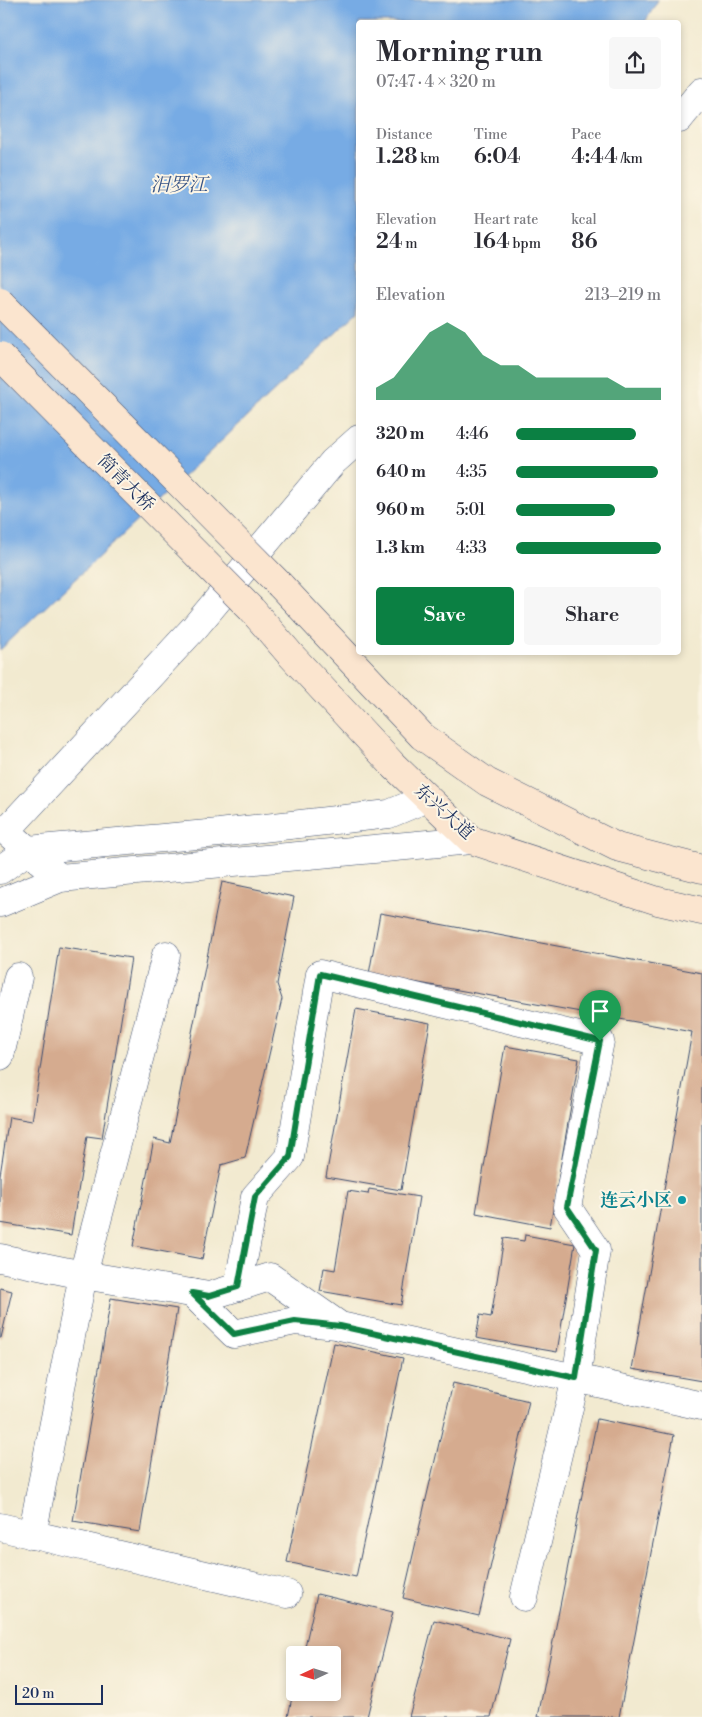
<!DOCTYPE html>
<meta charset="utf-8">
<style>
body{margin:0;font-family:"Libre Bodoni","Noto Serif SC",serif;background:#f7f7f7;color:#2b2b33;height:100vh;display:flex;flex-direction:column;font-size:19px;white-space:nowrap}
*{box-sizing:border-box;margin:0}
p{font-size:16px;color:#7c7c81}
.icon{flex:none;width:28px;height:28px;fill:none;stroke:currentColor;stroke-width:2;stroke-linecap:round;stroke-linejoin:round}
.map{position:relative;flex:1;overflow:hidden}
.details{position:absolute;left:356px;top:20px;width:325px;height:635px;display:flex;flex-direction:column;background:#fff;border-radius:5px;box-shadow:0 2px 8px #0003}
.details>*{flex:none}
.needle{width:32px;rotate:266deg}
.controls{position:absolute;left:286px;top:1646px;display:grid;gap:10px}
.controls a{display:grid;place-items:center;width:55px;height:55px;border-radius:5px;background:#fff;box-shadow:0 2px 8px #0003;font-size:25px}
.scale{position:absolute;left:15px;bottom:12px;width:88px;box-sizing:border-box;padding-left:5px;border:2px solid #1b2f5e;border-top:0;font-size:14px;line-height:18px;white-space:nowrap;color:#1b2f5e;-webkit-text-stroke:4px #fcf5e5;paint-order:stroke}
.pin{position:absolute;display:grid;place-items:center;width:42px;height:42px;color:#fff;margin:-51px -21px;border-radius:50% 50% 50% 0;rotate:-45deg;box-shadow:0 0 5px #0007}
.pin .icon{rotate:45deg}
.round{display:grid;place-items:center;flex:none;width:52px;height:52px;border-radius:5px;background:#f7f7f7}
.headline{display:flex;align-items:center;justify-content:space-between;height:85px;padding:0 20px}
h1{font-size:28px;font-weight:600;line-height:38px}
.figures{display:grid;grid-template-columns:repeat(3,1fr);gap:8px;height:85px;padding:5px 20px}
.figures div{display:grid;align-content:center}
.figures b{font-size:21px;font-weight:600}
.figures small{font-size:14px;font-weight:400}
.figures p{font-size:14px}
.chart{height:140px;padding:10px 20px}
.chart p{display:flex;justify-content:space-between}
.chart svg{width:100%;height:90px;margin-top:5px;fill:#0b8043;opacity:.7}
.action{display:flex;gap:10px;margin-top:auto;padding:10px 20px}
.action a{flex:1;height:58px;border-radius:5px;background:#0b8043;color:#fff;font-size:20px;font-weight:600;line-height:58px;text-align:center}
.action a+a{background:#f7f7f7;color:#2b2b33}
ul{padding:0 20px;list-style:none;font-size:16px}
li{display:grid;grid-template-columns:80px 60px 1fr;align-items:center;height:38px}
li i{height:12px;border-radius:6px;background:#0b8043}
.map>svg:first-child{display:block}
.water{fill:#77abe4;stroke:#496da1}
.building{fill:#d5ab8f}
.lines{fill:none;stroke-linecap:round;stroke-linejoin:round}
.minor-casing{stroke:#3b4b6f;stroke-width:29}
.tertiary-casing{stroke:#3b4b6f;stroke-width:29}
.secondary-casing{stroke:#3b4b6f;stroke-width:29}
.minor{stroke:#fff;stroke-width:28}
.tertiary{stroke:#fff;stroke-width:28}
.secondary{stroke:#fbe5cf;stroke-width:28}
.secondary-bridge-casing{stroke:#3b4b6f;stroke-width:29;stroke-linecap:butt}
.secondary-bridge{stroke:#fbe5cf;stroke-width:28}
.route-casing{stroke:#fff;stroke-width:10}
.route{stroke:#0b8043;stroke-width:6}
.culture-dot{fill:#0f9aa8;stroke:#fcf5e5;stroke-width:2}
.labels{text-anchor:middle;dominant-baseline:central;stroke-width:4;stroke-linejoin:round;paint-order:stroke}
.street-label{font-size:18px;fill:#1b2f5e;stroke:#fcf5e5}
.culture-label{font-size:18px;font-weight:bold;fill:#0d838f;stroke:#fcf5e5;text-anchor:end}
.water-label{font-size:19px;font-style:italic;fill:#375486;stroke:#fcf5e5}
</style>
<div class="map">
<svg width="702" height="1717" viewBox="0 0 702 1717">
<rect width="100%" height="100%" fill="#fcf5e5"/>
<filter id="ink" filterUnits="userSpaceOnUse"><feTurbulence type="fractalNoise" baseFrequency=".02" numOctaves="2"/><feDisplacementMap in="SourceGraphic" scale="10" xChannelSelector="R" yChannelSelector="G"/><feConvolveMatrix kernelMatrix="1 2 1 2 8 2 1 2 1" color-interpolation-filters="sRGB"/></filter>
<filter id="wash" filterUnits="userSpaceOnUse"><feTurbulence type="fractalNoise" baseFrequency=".0096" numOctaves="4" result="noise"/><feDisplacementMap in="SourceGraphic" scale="20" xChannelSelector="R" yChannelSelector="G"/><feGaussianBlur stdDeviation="1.12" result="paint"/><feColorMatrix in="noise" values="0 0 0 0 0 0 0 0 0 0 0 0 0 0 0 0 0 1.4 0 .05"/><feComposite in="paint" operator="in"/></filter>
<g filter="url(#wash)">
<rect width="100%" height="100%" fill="#f2ead0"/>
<polygon class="water" points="0,0 658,0 645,22 359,22 359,311 0,650"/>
<g id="blocks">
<g class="building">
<polygon points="222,882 294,897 277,984 282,999 245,1158 221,1165 202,1259 133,1246 154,1139 170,1143"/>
<polygon points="380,913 702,973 702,1381 632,1369 692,1032 369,974"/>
<polygon points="59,947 131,958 102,1138 87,1136 71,1235 0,1223 0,1175 9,1117 32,1121"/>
<polygon points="356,1009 430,1023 401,1190 326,1177"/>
<polygon points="505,1046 579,1059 550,1227 476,1213"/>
<polygon points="369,1189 419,1197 401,1305 320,1291 324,1268 335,1270 348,1191 368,1194"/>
<polygon points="525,1235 575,1244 557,1352 476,1338 480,1315 491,1317 504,1238 524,1241"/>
<polygon points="0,1288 12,1291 1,1338 0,1338"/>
<polygon points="111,1298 177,1309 140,1532 73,1521"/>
<polygon points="334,1343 403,1358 356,1577 287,1562"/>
<polygon points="453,1383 529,1401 479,1616 403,1598"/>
<polygon points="597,1419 674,1435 619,1717 538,1717"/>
<polygon points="317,1594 393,1612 367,1717 288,1717 293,1692 332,1692 332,1655 303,1655"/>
<polygon points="434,1620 510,1639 491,1717 409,1717"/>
</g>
</g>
</g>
<g filter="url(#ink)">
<use href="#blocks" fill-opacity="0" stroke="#3b4b6f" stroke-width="1"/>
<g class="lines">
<defs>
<g id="minor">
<polyline points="679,119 702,91"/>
<polyline points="60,878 6,831 195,627 333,462 359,439"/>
<polyline points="0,1056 18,977"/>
<polyline points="0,1258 83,1275 209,1296 270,1277 340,1326 702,1406"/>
<polyline points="238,1287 255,1197 290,1157 320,974 600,1041 567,1207 596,1250 576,1378 524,1597"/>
<polyline points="192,1293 234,1334 295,1321 337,1325"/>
<polyline points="0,1527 287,1594"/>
<polyline points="32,1535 83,1275 166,955"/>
</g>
<g id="tertiary">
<polyline points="0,870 28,850 219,833 389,814 427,798"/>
<polyline points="0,903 60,878 471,840"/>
</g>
<g id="secondary">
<polyline points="280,585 422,736 487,782 617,847 702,869"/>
<polyline points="252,610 289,653 393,765 471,840 658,901 702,911"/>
</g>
</defs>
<use href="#minor" class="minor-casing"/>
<use href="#tertiary" class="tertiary-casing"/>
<use href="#secondary" class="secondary-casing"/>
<use href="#minor" class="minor"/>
<use href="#tertiary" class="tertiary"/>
<use href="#secondary" class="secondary"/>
<defs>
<g id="secondary-bridge">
<polyline points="0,302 280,585"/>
<polyline points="0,356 252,610"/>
</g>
</defs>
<use href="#secondary-bridge" class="secondary-bridge-casing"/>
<use href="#secondary-bridge" class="secondary-bridge"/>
</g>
</g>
<g class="lines" filter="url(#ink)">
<defs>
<polygon id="route" points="320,974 600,1041 567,1207 596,1250 576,1378 340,1326 295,1321 234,1334 192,1293 209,1296 238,1287 255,1197 290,1157"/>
</defs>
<use href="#route" class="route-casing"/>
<use href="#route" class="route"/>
</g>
<circle class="culture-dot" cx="682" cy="1200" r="5"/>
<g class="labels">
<g class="street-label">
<text transform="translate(126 483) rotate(45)">简青大桥</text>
<text transform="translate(444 812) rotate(42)">东兴大道</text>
</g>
<g class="culture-label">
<text x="672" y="1200">连云小区</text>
</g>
<g class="water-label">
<text x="179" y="185">汨罗江</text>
</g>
</g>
</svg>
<div class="controls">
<a><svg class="needle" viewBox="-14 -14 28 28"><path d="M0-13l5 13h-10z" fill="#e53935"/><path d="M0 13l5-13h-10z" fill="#7c7c81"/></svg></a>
</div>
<div class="scale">20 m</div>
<div class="pin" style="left:600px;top:1041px;background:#1e9e55"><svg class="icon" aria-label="arrive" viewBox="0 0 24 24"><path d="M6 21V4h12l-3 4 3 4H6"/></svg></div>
<section class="details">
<div class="headline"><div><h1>Morning run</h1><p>07:47 · 4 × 320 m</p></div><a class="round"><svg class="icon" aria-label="share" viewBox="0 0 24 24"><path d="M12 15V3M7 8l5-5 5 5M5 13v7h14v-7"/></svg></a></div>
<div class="figures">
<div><p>Distance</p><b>1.28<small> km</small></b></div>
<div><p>Time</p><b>6:04</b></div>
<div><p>Pace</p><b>4:44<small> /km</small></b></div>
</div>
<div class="figures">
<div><p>Elevation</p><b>24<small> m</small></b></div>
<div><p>Heart rate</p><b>164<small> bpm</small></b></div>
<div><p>kcal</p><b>86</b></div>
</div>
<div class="chart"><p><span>Elevation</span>213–219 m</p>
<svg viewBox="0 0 160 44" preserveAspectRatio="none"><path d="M0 44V38L10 33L20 22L30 11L40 6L50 11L60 22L70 27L80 27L90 33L100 33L110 33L120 33L130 33L140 38L150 38L160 38V44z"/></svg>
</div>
<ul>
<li><b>320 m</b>4:46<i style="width:83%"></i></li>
<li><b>640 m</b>4:35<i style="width:98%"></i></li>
<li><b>960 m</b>5:01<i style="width:68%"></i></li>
<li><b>1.3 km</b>4:33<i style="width:100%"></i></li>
</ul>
<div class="action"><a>Save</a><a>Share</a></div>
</section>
</div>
